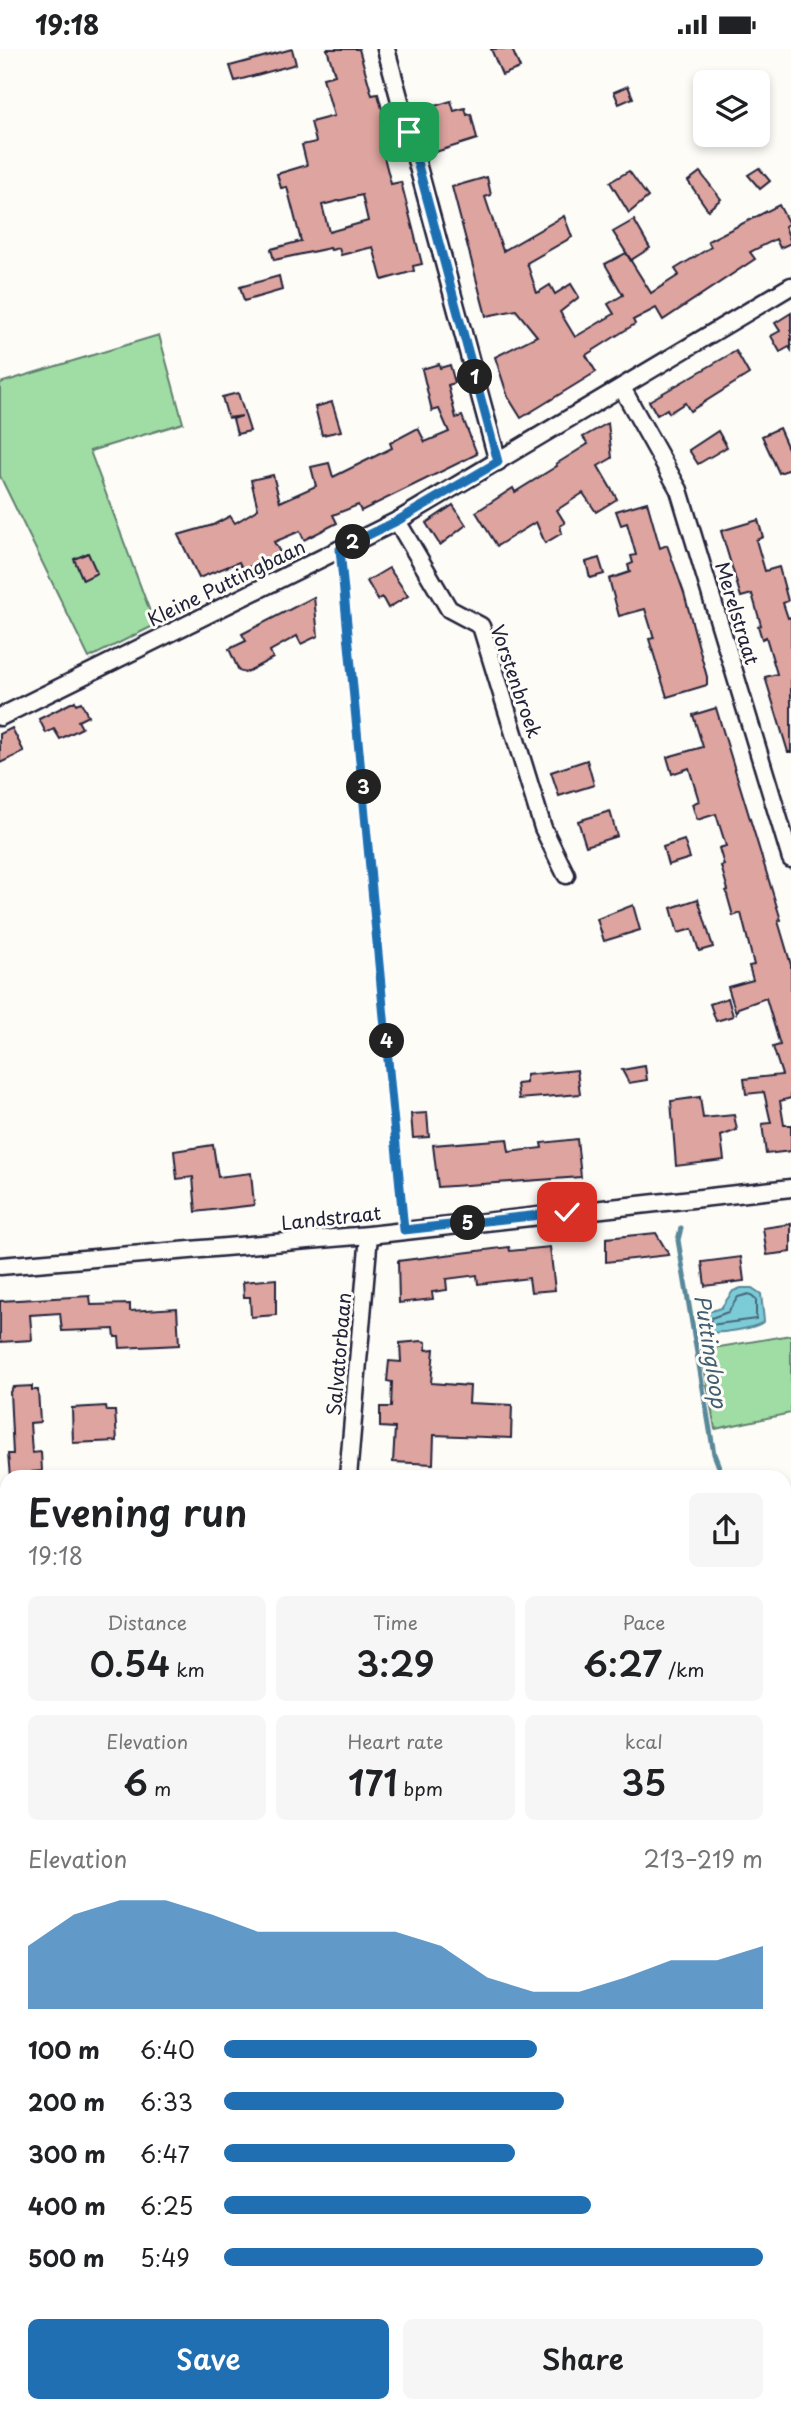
<!DOCTYPE html>
<meta charset="utf-8">
<style>
body{margin:0;font-family:"Playpen Sans",sans-serif;background:#f6f6f6;color:#202124;height:100vh;display:flex;flex-direction:column;font-size:26px;white-space:nowrap}
*{box-sizing:border-box;margin:0}
p{font-size:23px;color:#757577}
.icon{flex:none;width:38px;height:38px;fill:none;stroke:currentColor;stroke-width:2;stroke-linecap:round;stroke-linejoin:round}
.map{position:relative;flex:1;overflow:hidden}
.drawer{position:absolute;left:0px;top:1421px;width:791px;height:943px;display:flex;flex-direction:column;background:#fff;border-radius:21px 21px 0 0;box-shadow:0 4px 10px #0003}
.drawer>*{flex:none}
.controls{position:absolute;left:693px;top:21px;display:grid;gap:14px}
.controls a{display:grid;place-items:center;width:77px;height:77px;border-radius:10px;background:#fff;box-shadow:0 4px 10px #0003;font-size:35px}
.pin{position:absolute;display:grid;place-items:center;width:60px;height:60px;color:#fff;margin:-30px;border-radius:14px;box-shadow:0 4px 10px #0006}
.km{position:absolute;width:35px;height:35px;margin:-18px;border-radius:50%;background:#222;color:#fff;font-size:19px;line-height:35px;text-align:center}
.round{display:grid;place-items:center;flex:none;width:74px;height:74px;border-radius:10px;background:#f6f6f6}
.headline{display:flex;align-items:center;justify-content:space-between;height:119px;padding:0 28px}
h1{font-size:38px;font-weight:600;line-height:52px}
.figures{display:grid;grid-template-columns:repeat(3,1fr);gap:10px;height:119px;padding:7px 28px}
.figures div{display:grid;align-content:center;border-radius:10px;background:#f6f6f6;text-align:center}
.figures b{font-size:35px;font-weight:600}
.figures small{font-size:19px;font-weight:400}
.figures p{font-size:19px}
.chart{height:196px;padding:14px 28px}
.chart p{display:flex;justify-content:space-between}
.chart svg{width:100%;height:126px;margin-top:7px;fill:#1f6fb2;opacity:.7}
.action{display:flex;gap:14px;margin-top:auto;padding:14px 28px}
.action a{flex:1;height:80px;border-radius:10px;background:#1f6fb2;color:#fff;font-size:28px;font-weight:600;line-height:80px;text-align:center}
.action a+a{background:#f6f6f6;color:#202124}
ul{padding:0 28px;list-style:none;font-size:23px}
li{display:grid;grid-template-columns:112px 84px 1fr;align-items:center;height:52px}
li i{height:18px;border-radius:9px;background:#1f6fb2}
.status{display:flex;justify-content:space-between;align-items:center;height:49px;padding:0 35px;background:#fff;direction:ltr}
.status svg{height:19px;fill:currentColor}
.map>svg:first-child{display:block}
.green{fill:#a0dda4;stroke:#618070;stroke-width:2}
.water{fill:#7cccd7;stroke:#588899;stroke-width:2}
.lines{fill:none;stroke-linecap:round;stroke-linejoin:round}
.shore{stroke:#466679;stroke-width:2}
.stream{stroke:#588899;stroke-width:5}
.building{fill:#dea49f;stroke:#22223b;stroke-width:2;fill-rule:evenodd}
.street-casing{stroke:#22223b;stroke-width:21}
.path{stroke:#22223b;stroke-width:2.5;stroke-dasharray:7 5;stroke-linecap:butt}
.street{stroke:#fdfcf7;stroke-width:16}
.route-casing{stroke:#fff;stroke-width:14}
.route{stroke:#1f6fb2;stroke-width:9}
.labels{text-anchor:middle;dominant-baseline:central;stroke-width:6;stroke-linejoin:round;paint-order:stroke}
.street-label{font-size:19px;fill:#22223b;stroke:#fdfcf7}
.water-label{font-size:21px;font-style:italic;fill:#425e72;stroke:#fdfcf7}
</style>
<div class="status"><b>19:18</b><svg viewBox="0 0 49 12"><path d="M0 12V9h3v3zM5 12V6h3v6zM10 12V3h3v9zM15 12V0h3v12zM26 1h20v11H26zM47 4h2v5h-2z"/></svg></div>
<div class="map">
<svg width="791" height="2363" viewBox="0 0 791 2363">
<rect width="100%" height="100%" fill="#fdfcf7"/>
<filter id="ink" filterUnits="userSpaceOnUse"><feTurbulence type="fractalNoise" baseFrequency=".0143" numOctaves="2"/><feDisplacementMap in="SourceGraphic" scale="14" xChannelSelector="R" yChannelSelector="G"/><feConvolveMatrix kernelMatrix="1 2 1 2 8 2 1 2 1" color-interpolation-filters="sRGB"/></filter>
<g filter="url(#ink)">
<g class="green">
<polygon points="159,286 183,374 90,402 155,576 89,609 0,427 0,334"/>
<polygon points="791,1286 791,1364 715,1380 701,1301"/>
<polygon points="784,1740 791,1748 791,2224 784,2224"/>
<polygon points="62,2357 238,2357 238,2363 59,2363"/>
</g>
<path class="water" d="M741,1239H752L761,1245L764,1272C756,1280 715,1286 704,1282L705,1264L721,1259L733,1242Z"/>
<g class="lines">
<polygon class="shore" points="749,1245 756,1251 756,1270 710,1276 711,1269 728,1263 738,1248"/>
<g class="stream">
<polyline points="681,1179 678,1191 714,1405 723,1428"/>
<polyline points="784,1575 791,1589"/>
</g>
</g>
<g class="building">
<polygon points="292,0 296,15 235,32 230,17"/>
<path d="M327,0H359L372,46L378,45L393,101L383,104L391,135L401,133L422,215L413,217L414,222L382,231L373,198L341,206L339,199L331,201L330,199L274,211L271,200L301,192L287,138L281,139L277,125L307,116L302,96L316,93L311,73L334,67L323,29L335,26ZM362,146L368,172L329,183L322,156Z"/>
<polygon points="491,0 512,0 520,19 502,26"/>
<polygon points="628,37 633,49 619,55 614,43"/>
<polygon points="451,52 454,62 465,59 467,66 471,65 477,90 426,106 421,88 435,84 428,59"/>
<polygon points="759,119 770,132 760,140 748,126"/>
<polygon points="629,122 648,148 629,164 610,133"/>
<polygon points="700,123 721,150 708,161 688,132"/>
<polygon points="487,128 491,146 485,148 503,202 564,167 572,188 527,214 537,244 550,236 555,245 571,235 579,248 560,263 575,288 614,265 608,255 623,246 605,215 626,204 651,244 679,226 675,220 711,198 708,192 779,156 789,175 785,177 791,194 780,199 776,190 750,203 755,210 663,271 656,259 633,271 635,275 586,306 596,323 521,369 508,348 495,308 537,287 516,261 486,267 452,138"/>
<polygon points="634,171 650,199 631,211 613,183"/>
<polygon points="279,227 282,241 244,252 240,238"/>
<polygon points="791,264 791,301 789,298 780,303 771,287 780,282 775,274"/>
<polygon points="736,302 749,325 690,362 685,354 669,364 667,360 657,366 649,352"/>
<polygon points="439,315 440,319 450,316 455,334 448,336 456,369 462,367 477,405 361,462 358,456 333,466 337,474 304,491 300,482 274,493 280,503 243,521 239,513 199,529 178,486 213,476 230,467 235,474 258,460 251,431 273,426 280,453 316,437 311,418 329,414 333,428 392,399 390,394 418,379 425,393 449,383 439,360 432,362 422,320"/>
<polygon points="238,344 250,382 237,385 233,370 242,367 228,369 222,348"/>
<polygon points="332,353 341,382 322,386 315,358"/>
<polygon points="608,374 612,409 598,417 617,450 596,463 583,444 557,461 565,474 560,477 562,484 545,494 536,473 497,497 476,463 513,439 515,443 557,417 556,415 588,395 583,388"/>
<polygon points="779,379 791,406 791,420 779,424 762,387"/>
<polygon points="718,382 727,398 698,415 689,401"/>
<polygon points="647,453 660,499 667,496 684,544 707,628 707,636 667,648 649,590 654,589 645,560 619,567 609,530 630,523 628,516 633,514 631,507 636,506 627,474 621,476 616,462"/>
<polygon points="453,456 466,476 440,496 426,474"/>
<polygon points="758,471 763,488 756,491 765,522 779,518 788,552 783,554 788,569 791,568 791,703 788,703 765,628 777,625 766,588 762,590 758,577 761,576 752,545 741,548 721,482"/>
<polygon points="88,504 97,524 83,531 74,510"/>
<polygon points="599,509 604,525 590,529 586,513"/>
<polygon points="389,519 408,547 388,559 382,548 378,551 367,532"/>
<polygon points="314,548 318,587 301,595 297,587 270,602 273,609 245,624 239,622 229,600 246,592 242,585"/>
<polygon points="75,652 76,655 81,653 88,667 78,672 82,679 60,690 54,680 46,684 39,670"/>
<polygon points="716,659 781,871 778,872 791,916 791,1049 780,1052 784,1076 791,1076 791,1102 766,1105 762,1075 771,1074 764,1043 746,1045 744,1030 782,1026 773,998 780,996 766,949 738,959 736,964 728,938 753,931 749,917 754,916 741,864 733,867 726,842 728,841 721,817 724,816 719,799 726,797 716,765 697,771 692,755 699,752 689,719 672,725 667,708 703,698 693,666"/>
<polygon points="12,679 24,703 0,714 0,685"/>
<polygon points="587,711 594,736 559,747 551,723"/>
<polygon points="610,762 617,787 586,797 578,772"/>
<polygon points="684,791 690,809 668,816 663,798"/>
<polygon points="698,850 713,898 699,902 692,880 678,884 671,859"/>
<polygon points="633,856 640,881 604,892 597,870"/>
<polygon points="728,949 733,967 716,972 710,955"/>
<polygon points="645,1017 647,1031 629,1034 622,1021"/>
<polygon points="577,1021 580,1045 519,1050 517,1035 526,1034 526,1026"/>
<polygon points="700,1048 703,1069 734,1066 737,1081 721,1087 724,1111 676,1117 671,1052"/>
<polygon points="427,1064 429,1088 413,1089 411,1065"/>
<polygon points="507,1090 509,1103 542,1099 541,1094 577,1090 581,1128 438,1138 433,1096"/>
<polygon points="213,1096 218,1128 251,1124 254,1156 196,1163 193,1128 177,1130 174,1102"/>
<polygon points="791,1175 791,1203 767,1206 763,1179"/>
<polygon points="656,1184 669,1206 606,1213 606,1189"/>
<polygon points="509,1198 510,1202 550,1198 555,1241 531,1243 529,1229 478,1235 477,1226 446,1230 447,1241 432,1243 433,1250 399,1254 398,1212"/>
<polygon points="741,1208 744,1232 705,1237 702,1213"/>
<polygon points="276,1230 276,1266 251,1268 250,1248 244,1248 243,1233"/>
<polygon points="90,1247 91,1256 130,1255 130,1262 177,1259 179,1296 120,1299 119,1288 115,1288 114,1280 62,1282 60,1264 30,1266 32,1291 0,1293 0,1252"/>
<polygon points="422,1292 426,1293 426,1301 434,1300 431,1334 470,1337 469,1354 512,1356 511,1389 434,1386 433,1415 393,1413 395,1379 380,1378 380,1358 391,1358 392,1333 387,1332 389,1312 401,1313 400,1294"/>
<polygon points="32,1337 32,1341 38,1341 40,1373 30,1374 32,1404 41,1403 42,1422 32,1423 32,1428 10,1428 8,1405 13,1405 10,1343 13,1338"/>
<polygon points="106,1357 107,1362 115,1362 117,1392 73,1394 72,1359"/>
</g>
<g class="lines">
<defs>
<g id="street">
<polyline points="386,0 498,413"/>
<polyline points="622,339 679,441 791,810"/>
<polyline points="397,472 449,560 481,577 543,779 566,826"/>
<polyline points="0,668 397,472 791,237"/>
<polyline points="0,1217 369,1186 791,1139"/>
<polyline points="348,1428 369,1186"/>
<polyline points="784,1722 791,1731"/>
<polyline points="0,2104 7,2108"/>
<polyline points="0,2178 7,2166"/>
<polyline points="370,2357 370,2363"/>
<polyline points="606,2357 607,2363"/>
</g>
</defs>
<use href="#street" class="street-casing"/>
<g class="path">
<polyline points="342,517 403,1166"/>
<polyline points="0,1830 7,1831"/>
<polyline points="0,1930 7,1918"/>
<polyline points="784,2285 791,2284"/>
<polyline points="763,2357 763,2363"/>
</g>
<use href="#street" class="street"/>
</g>
</g>
<g class="lines" filter="url(#ink)">
<defs>
<polyline id="route" points="409,83 498,413 397,472 340,500 404,1181 567,1163"/>
</defs>
<use href="#route" class="route-casing"/>
<use href="#route" class="route"/>
</g>
<g class="labels">
<g class="street-label">
<text transform="translate(226 533) rotate(-26)">Kleine Puttingbaan</text>
<text transform="translate(738 564) rotate(73)">Merelstraat</text>
<text transform="translate(517 632) rotate(71)">Vorstenbroek</text>
<text transform="translate(331 1168) rotate(-6)">Landstraat</text>
<text transform="translate(338 1305) rotate(-85)">Salvatorbaan</text>
</g>
<g class="water-label">
<text transform="translate(712 1302) rotate(81)">Puttingloop</text>
</g>
</g>
</svg>
<div class="controls">
<a><svg class="icon" aria-label="layers" viewBox="0 0 24 24"><path d="M12 4l9 5-9 5-9-5zM3 14l9 5 9-5"/></svg></a>
</div>
<div class="pin" style="left:409px;top:83px;background:#1e9e55"><svg class="icon" aria-label="arrive" viewBox="0 0 24 24"><path d="M6 21V4h12l-3 4 3 4H6"/></svg></div>
<div class="pin" style="left:567px;top:1163px;background:#d93025"><svg class="icon" aria-label="check" viewBox="0 0 24 24"><path d="M5 12l5 5 9-10"/></svg></div>
<b class="km" style="left:475px;top:328px">1</b>
<b class="km" style="left:353px;top:493px">2</b>
<b class="km" style="left:364px;top:738px">3</b>
<b class="km" style="left:387px;top:992px">4</b>
<b class="km" style="left:468px;top:1174px">5</b>
<section class="drawer">
<div class="headline"><div><h1>Evening run</h1><p>19:18</p></div><a class="round"><svg class="icon" aria-label="share" viewBox="0 0 24 24"><path d="M12 15V3M7 8l5-5 5 5M5 13v7h14v-7"/></svg></a></div>
<div class="figures">
<div><p>Distance</p><b>0.54<small> km</small></b></div>
<div><p>Time</p><b>3:29</b></div>
<div><p>Pace</p><b>6:27<small> /km</small></b></div>
</div>
<div class="figures">
<div><p>Elevation</p><b>6<small> m</small></b></div>
<div><p>Heart rate</p><b>171<small> bpm</small></b></div>
<div><p>kcal</p><b>35</b></div>
</div>
<div class="chart"><p><span>Elevation</span>213–219 m</p>
<svg viewBox="0 0 160 44" preserveAspectRatio="none"><path d="M0 44V22L10 11L20 6L30 6L40 11L50 17L60 17L70 17L80 17L90 22L100 33L110 38L120 38L130 33L140 27L150 27L160 22V44z"/></svg>
</div>
<ul>
<li><b>100 m</b>6:40<i style="width:58%"></i></li>
<li><b>200 m</b>6:33<i style="width:63%"></i></li>
<li><b>300 m</b>6:47<i style="width:54%"></i></li>
<li><b>400 m</b>6:25<i style="width:68%"></i></li>
<li><b>500 m</b>5:49<i style="width:100%"></i></li>
</ul>
<div class="action"><a>Save</a><a>Share</a></div>
</section>
</div>
